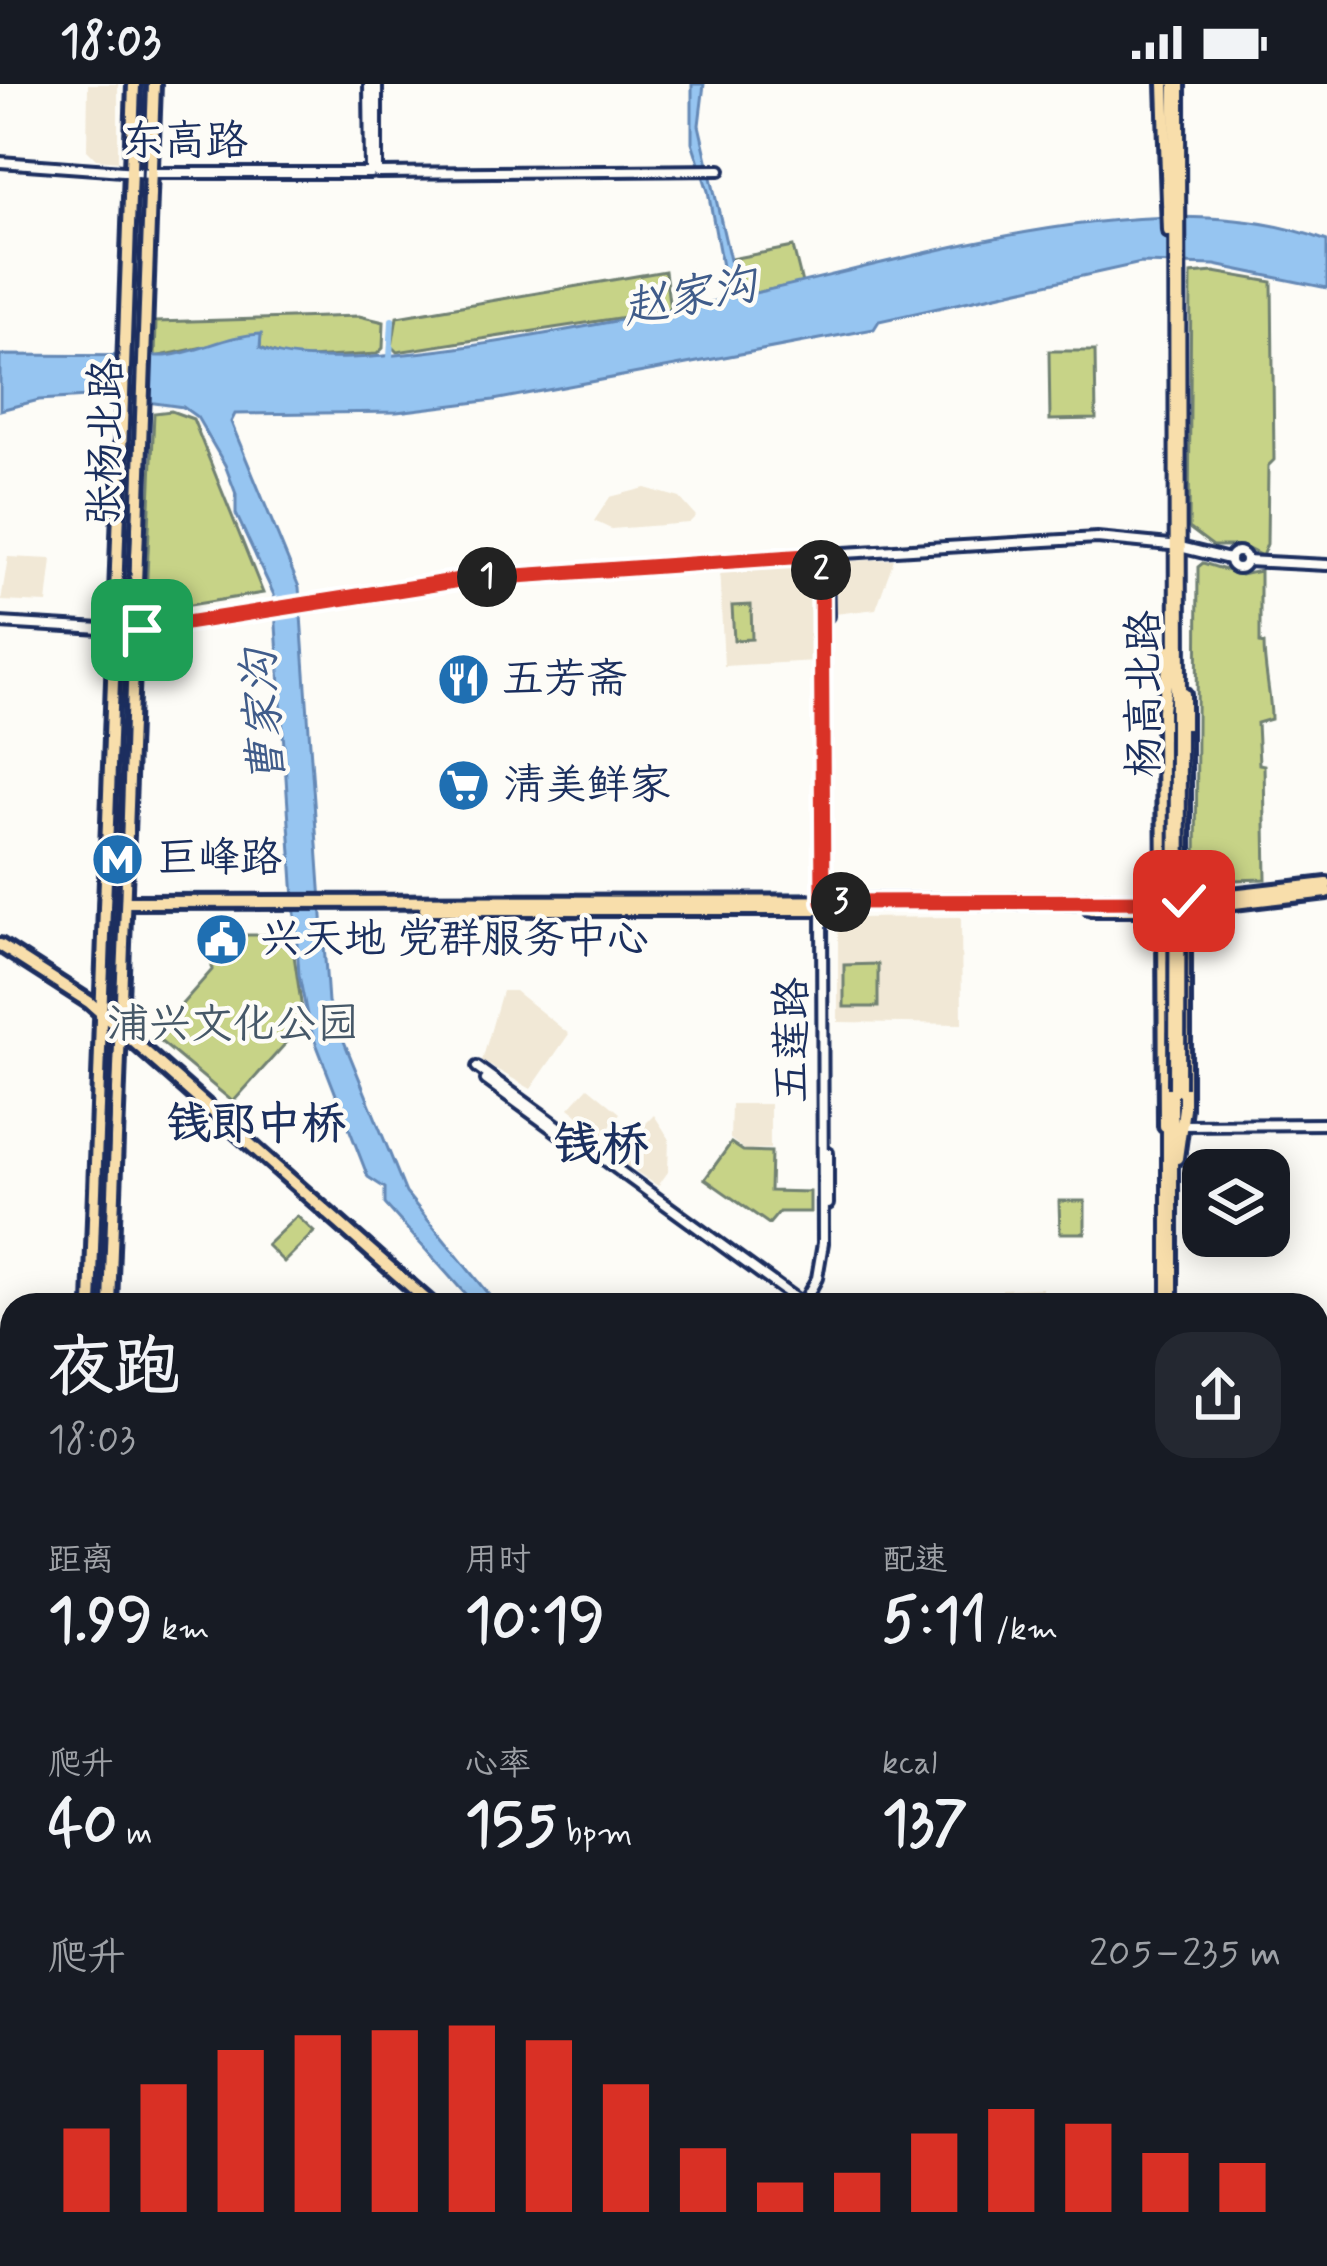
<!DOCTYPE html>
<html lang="zh">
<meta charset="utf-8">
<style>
body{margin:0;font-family:Mynerve,"LXGW WenKai TC",sans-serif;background:#242831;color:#f1f3f6;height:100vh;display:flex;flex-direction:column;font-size:45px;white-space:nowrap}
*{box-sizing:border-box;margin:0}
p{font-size:39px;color:#9ea1a6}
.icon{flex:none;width:66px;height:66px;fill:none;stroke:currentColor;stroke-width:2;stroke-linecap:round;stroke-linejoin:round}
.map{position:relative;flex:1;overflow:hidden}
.panel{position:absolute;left:0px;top:1209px;width:1329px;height:975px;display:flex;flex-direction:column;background:#171b24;border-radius:36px 36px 0 0;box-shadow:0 6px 30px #0003}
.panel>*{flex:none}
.buttons{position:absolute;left:1182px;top:1065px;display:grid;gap:24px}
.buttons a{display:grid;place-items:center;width:108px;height:108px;border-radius:24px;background:#171b24;box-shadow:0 6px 30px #0003;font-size:60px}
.pin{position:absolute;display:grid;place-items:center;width:102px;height:102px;color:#fff;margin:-51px;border-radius:24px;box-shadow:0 6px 18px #0006}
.km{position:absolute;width:60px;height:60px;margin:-30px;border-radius:50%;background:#222;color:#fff;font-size:33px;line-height:60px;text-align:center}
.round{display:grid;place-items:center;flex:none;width:126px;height:126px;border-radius:36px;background:#242831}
.headline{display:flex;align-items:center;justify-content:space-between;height:204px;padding:0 48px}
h1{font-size:66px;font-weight:700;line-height:90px}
.metrics{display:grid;grid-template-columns:repeat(3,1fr);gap:18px;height:204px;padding:12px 48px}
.metrics div{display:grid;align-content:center}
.metrics b{font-size:60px;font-weight:700}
.metrics small{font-size:33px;font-weight:400}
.metrics p{font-size:33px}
.chart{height:336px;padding:24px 48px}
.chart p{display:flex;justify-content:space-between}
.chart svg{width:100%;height:216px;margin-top:12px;stroke:#d93025;stroke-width:6}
.status{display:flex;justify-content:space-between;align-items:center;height:84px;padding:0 60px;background:#171b24;direction:ltr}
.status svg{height:33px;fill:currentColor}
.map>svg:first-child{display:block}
.built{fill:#f1e8d6}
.green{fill:#c7d387;stroke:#718172;stroke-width:3}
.water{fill:#96c5f1;stroke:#6589b6;stroke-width:3}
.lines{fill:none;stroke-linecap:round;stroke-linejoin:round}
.canal{stroke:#96c5f1;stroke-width:6}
.minor-casing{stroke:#1b2f5e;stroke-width:16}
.major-casing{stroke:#1b2f5e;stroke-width:20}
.highway-casing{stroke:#1b2f5e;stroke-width:22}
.minor{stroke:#fdfcf7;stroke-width:8}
.major{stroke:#f8deab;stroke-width:10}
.highway{stroke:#f8deab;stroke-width:14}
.rail{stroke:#1b2f5e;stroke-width:3}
.highway-bridge-casing{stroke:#1b2f5e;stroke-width:22;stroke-linecap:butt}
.highway-bridge{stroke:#f8deab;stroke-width:14}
.route-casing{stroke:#fff;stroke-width:24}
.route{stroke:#d93025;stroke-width:15}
.labels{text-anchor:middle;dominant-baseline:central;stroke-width:9;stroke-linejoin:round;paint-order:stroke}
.street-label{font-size:42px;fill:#1b2f5e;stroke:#fdfcf7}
.poi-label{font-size:42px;fill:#1b2f5e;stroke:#fdfcf7;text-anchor:start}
.park-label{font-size:42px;fill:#465868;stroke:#fdfcf7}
.water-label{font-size:45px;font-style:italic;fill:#405c8a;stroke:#fdfcf7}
.neighbourhood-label{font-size:45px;font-weight:bold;fill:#1b2f5e;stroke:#fdfcf7}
.quarter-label{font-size:48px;font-weight:bold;fill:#1b2f5e;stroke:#fdfcf7}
</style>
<div class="status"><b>18:03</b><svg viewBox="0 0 49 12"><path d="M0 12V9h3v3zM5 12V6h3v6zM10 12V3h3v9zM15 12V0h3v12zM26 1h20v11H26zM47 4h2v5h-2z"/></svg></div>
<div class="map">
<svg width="1327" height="2182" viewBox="0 0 1327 2182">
<rect width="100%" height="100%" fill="#fdfcf7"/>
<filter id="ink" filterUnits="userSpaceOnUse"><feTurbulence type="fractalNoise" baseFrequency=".00833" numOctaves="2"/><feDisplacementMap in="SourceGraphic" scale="24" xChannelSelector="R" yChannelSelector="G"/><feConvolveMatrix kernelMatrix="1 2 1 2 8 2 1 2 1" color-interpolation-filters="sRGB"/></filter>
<g filter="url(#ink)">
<g class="built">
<polygon points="88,0 118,0 118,77 96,75 87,66"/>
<polygon points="645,404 680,414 696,432 689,439 611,445 594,437 610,413"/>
<polygon points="8,473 52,475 47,519 1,517"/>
<polygon points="894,475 876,525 835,530 835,487 848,477"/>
<polygon points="797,477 816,489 816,577 724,582 719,482"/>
<polygon points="961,833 962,940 838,938 838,848 851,834"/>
<polygon points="502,907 515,907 569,950 531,1005 482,977"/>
<polygon points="588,1003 620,1029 603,1051 569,1024"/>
<polygon points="731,1020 770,1020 770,1065 745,1066 730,1055"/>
<polygon points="654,1031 669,1054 668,1088 658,1102 623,1079 619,1067"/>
<polygon points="1042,1204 1043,1221 1002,1221 1002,1205"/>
</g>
<g class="green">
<polygon points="793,163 802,199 755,209 738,200 731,175"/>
<polygon points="665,187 670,226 397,268 392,263 397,233"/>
<polygon points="1214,188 1272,198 1274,376 1268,382 1267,460 1262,472 1242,462 1213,462 1189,444 1191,190"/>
<polygon points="359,232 384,238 383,264 377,270 291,275 260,264 261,251 155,273 156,238"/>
<polygon points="1049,267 1095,267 1096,335 1050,336"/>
<polygon points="171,327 193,335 263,509 160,526 146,515 154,329"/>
<path d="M1203,479L1241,491L1260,487V559L1264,560C1264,587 1271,609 1271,635L1257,639L1259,680L1264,681L1266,795L1196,797L1198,483Z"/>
<polygon points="751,521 752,555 734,556 732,522"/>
<polygon points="212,851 291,851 304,939 233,1018 154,952 212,886"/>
<polygon points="878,880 878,923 844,923 844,881"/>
<polygon points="731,1059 743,1067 771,1068 770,1107 810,1108 810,1128 779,1128 769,1140 705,1095"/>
<polygon points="1059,1117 1085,1117 1085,1149 1060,1149"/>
<polygon points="297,1132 314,1148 284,1178 267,1161"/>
</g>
<path class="water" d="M692,0H704L699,41L735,198L750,210C918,174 1163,93 1327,157V204L1215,181L1141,179L879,237L874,245L494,316L397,328L235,330L231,338L299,503L328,918L406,1109L497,1221H475L385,1120V1104L368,1093L309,941L299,891L274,511L236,430V410L225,381L197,333L183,323L104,312L39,316L0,326V271L166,272C201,268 226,251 261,250L260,264C334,299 625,235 716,217L726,204L708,107L692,58Z"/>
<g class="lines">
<polyline class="canal" points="390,274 392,236"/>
<defs>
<g id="minor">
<polyline points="377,0 377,89 720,86"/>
<polyline points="0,78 150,89 370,89 369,0"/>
<polyline points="1180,463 1229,475"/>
<circle cx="1238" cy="476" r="8"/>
<polyline points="1246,477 1327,481"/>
<polyline points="828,532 827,470 1097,454 1170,461"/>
<polyline points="0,539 135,547 460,496 821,471 823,1159 817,1194 802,1221"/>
<polyline points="477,983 804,1221"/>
<polyline points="486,996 571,1058"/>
<polyline points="1182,1041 1327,1040"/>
<polyline points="828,1069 828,1120"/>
<polyline points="1317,1567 1327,1567"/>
<polyline points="1317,1614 1327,1625"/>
<polyline points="0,1645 12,1646"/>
<polyline points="0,2022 12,2022"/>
<polyline points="604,2182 625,2172"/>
</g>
<g id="major">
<polyline points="1164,0 1169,147"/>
<polyline points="124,818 1179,817 1327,800"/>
<polyline points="425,825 839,825"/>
<polyline points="1091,825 1184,825 1327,808"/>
<polyline points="0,861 89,918 432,1221"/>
<polyline points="1165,1042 1163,626 1170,566"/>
<polyline points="1177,1074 1184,1024 1184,610"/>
<polyline points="91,1221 134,0"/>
<polyline points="110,1221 154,0"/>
<polyline points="1317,1944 1327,1951"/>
<polyline points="0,2072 12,2039"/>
<polyline points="0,2138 12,2107"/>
</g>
<g id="highway">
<polyline points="1177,0 1178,645"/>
<polyline points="1170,1221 1170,1004"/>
<polyline points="1135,2182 1136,2172"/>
<polyline points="1145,2182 1146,2172"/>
</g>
</defs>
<use href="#minor" class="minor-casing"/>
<use href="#major" class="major-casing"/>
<use href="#highway" class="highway-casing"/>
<use href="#minor" class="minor"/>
<use href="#major" class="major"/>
<use href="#highway" class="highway"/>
<polyline class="rail" points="102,1221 120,813 145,0"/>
<defs>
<polyline id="highway-bridge" points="1177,1004 1178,645"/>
</defs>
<use href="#highway-bridge" class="highway-bridge-casing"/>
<use href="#highway-bridge" class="highway-bridge"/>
</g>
</g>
<g class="lines" filter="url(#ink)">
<defs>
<polyline id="route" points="142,546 460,496 821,471 823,818 1184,817"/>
</defs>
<use href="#route" class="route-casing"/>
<use href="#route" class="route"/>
</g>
<defs>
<symbol id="restaurant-disc" viewBox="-11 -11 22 22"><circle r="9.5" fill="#1f6fb2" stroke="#fdfcf7"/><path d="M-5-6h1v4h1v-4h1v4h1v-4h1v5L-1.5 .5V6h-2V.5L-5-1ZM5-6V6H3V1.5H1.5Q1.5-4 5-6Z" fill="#fff"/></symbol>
<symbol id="supermarket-disc" viewBox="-11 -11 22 22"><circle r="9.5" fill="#1f6fb2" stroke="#fdfcf7"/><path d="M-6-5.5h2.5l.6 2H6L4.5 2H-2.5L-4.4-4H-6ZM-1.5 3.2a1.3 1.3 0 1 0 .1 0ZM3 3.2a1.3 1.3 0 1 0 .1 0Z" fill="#fff"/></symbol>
<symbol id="metro-disc" viewBox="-11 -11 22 22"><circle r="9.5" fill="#1f6fb2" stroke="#fdfcf7"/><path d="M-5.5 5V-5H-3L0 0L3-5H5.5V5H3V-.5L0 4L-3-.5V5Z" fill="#fff"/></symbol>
<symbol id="civic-disc" viewBox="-11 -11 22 22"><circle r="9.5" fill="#1f6fb2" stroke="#fdfcf7"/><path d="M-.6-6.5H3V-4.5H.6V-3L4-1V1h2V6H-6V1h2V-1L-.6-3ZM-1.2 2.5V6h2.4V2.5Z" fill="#fff"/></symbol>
</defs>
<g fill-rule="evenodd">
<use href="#restaurant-disc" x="434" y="566" width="59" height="59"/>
<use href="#supermarket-disc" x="434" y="672" width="59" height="59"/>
<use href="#metro-disc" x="88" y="746" width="59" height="59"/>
<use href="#civic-disc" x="192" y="826" width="59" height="59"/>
</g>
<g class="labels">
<g class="street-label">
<text x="185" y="58">东高路</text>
<text transform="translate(107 358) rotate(-89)">张杨北路</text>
<text transform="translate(1145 610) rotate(-90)">杨高北路</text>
<text transform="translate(793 956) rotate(-90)">五莲路</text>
</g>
<g class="poi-label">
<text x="502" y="596">五芳斋</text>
<text x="503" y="702">清美鲜家</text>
<text x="156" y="775">巨峰路</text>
<text x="260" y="856">兴天地 党群服务中心</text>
</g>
<g class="park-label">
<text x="233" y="941">浦兴文化公园</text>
</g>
<g class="water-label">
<text transform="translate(690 214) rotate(-11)">赵家沟</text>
<text transform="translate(265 633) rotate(-94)">曹家沟</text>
</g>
<g class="neighbourhood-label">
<text x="256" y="1041">钱郎中桥</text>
</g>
<g class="quarter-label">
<text x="601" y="1062">钱桥</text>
</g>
</g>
</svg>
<div class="buttons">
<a><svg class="icon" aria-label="layers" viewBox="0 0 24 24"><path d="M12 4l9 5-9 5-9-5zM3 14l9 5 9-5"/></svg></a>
</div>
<div class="pin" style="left:142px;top:546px;background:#1e9e55"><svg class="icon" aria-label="arrive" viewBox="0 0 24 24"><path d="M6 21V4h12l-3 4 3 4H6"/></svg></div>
<div class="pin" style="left:1184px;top:817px;background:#d93025"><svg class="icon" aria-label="check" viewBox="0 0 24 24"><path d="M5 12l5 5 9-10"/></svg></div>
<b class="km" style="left:487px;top:493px">1</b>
<b class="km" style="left:821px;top:486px">2</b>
<b class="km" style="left:841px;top:818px">3</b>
<section class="panel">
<div class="headline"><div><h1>夜跑</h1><p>18:03</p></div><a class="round"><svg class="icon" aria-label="share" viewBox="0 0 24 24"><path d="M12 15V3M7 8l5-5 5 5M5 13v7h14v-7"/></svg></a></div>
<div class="metrics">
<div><p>距离</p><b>1.99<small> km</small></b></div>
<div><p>用时</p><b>10:19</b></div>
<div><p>配速</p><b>5:11<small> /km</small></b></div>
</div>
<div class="metrics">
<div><p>爬升</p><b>40<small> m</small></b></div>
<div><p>心率</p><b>155<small> bpm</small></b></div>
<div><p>kcal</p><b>137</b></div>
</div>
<div class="chart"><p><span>爬升</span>205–235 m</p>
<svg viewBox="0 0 160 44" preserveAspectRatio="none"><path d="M5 44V27M15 44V18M25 44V11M35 44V8M45 44V7M55 44V6M65 44V9M75 44V18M85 44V31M95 44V38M105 44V36M115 44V28M125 44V23M135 44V26M145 44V32M155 44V34"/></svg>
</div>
</section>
</div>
